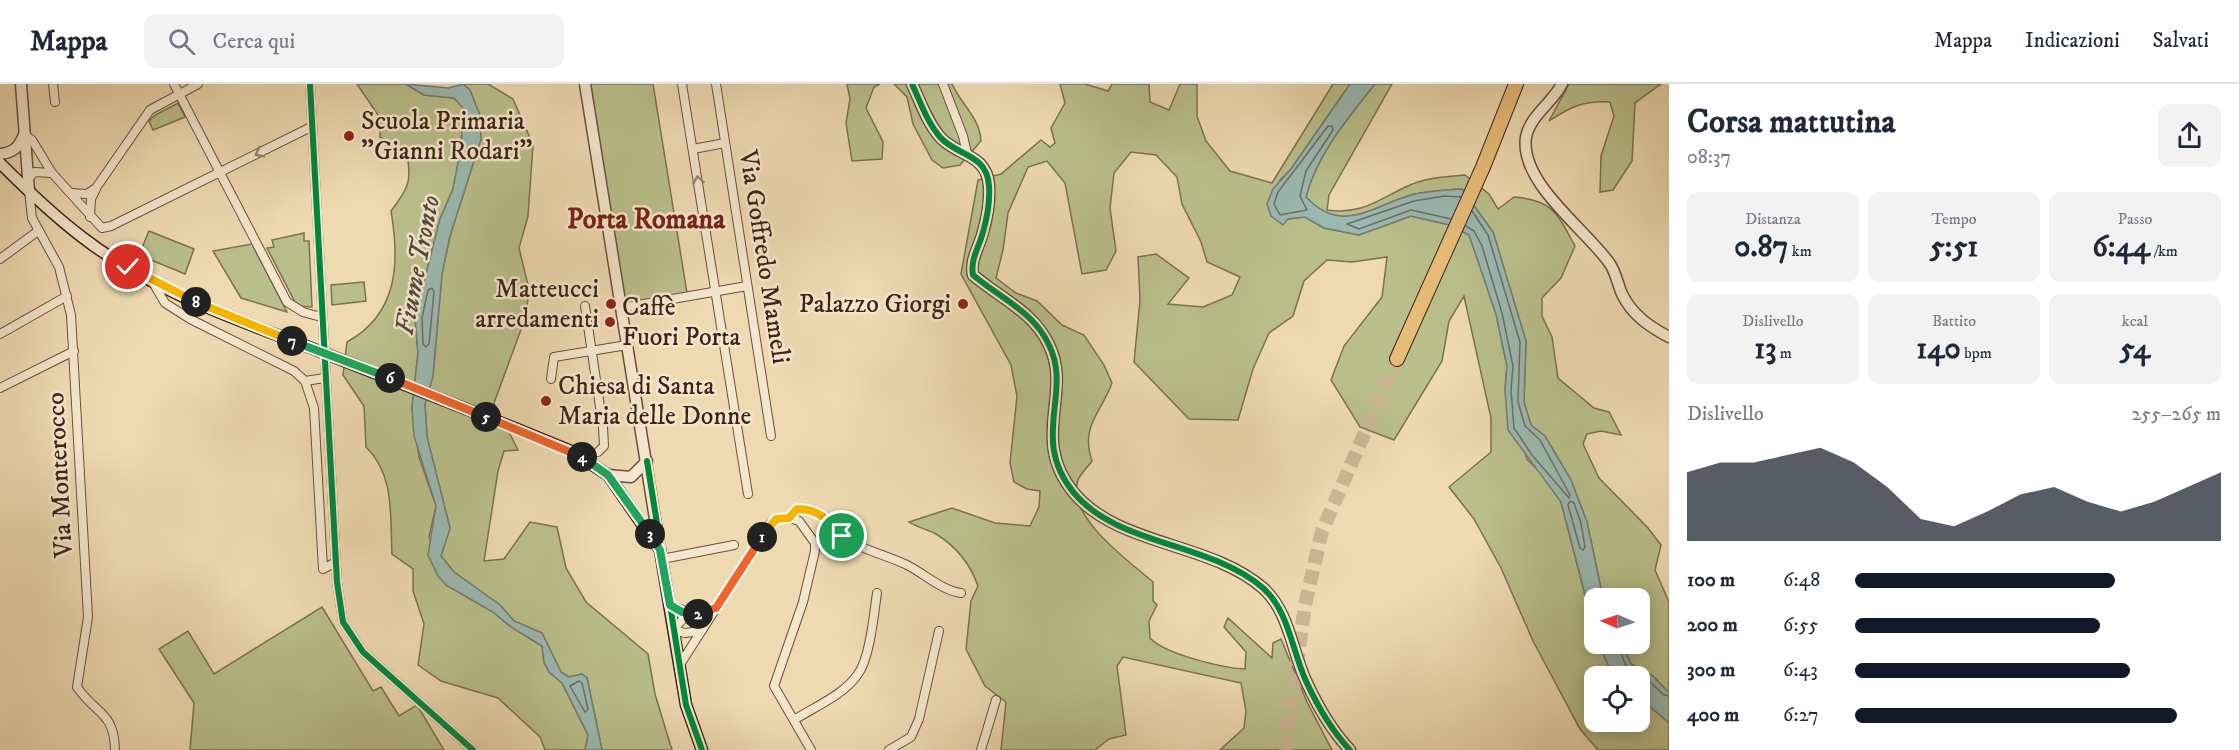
<!DOCTYPE html>
<html lang="it">
<meta charset="utf-8">
<style>
body{margin:0;font-family:"IM FELL DW Pica",serif;background:#f2f2f3;color:#1f2937;height:100vh;display:flex;flex-direction:column;font-size:22px;white-space:nowrap}
*{box-sizing:border-box;margin:0}
p{font-size:20px;color:#747a83}
.icon{flex:none;width:33px;height:33px;fill:none;stroke:currentColor;stroke-width:2;stroke-linecap:round;stroke-linejoin:round}
.map{position:relative;flex:1;overflow:hidden}
.sheet{display:flex;flex-direction:column;background:#fff;width:570px}
.sheet>*{flex:none}
.needle{width:39px;rotate:272deg}
.fabs{position:absolute;left:1584px;top:504px;display:grid;gap:12px}
.fabs a{display:grid;place-items:center;width:66px;height:66px;border-radius:12px;background:#fff;box-shadow:0 3px 15px #0003;font-size:30px}
.pin{position:absolute;display:grid;place-items:center;width:51px;height:51px;color:#fff;margin:-26px;border:3px solid #fff;border-radius:50%;box-shadow:0 2px 6px #0007}
.km{position:absolute;width:30px;height:30px;margin:-15px;border-radius:50%;background:#222;color:#fff;font-size:16px;line-height:30px;text-align:center}
.round{display:grid;place-items:center;flex:none;width:63px;height:63px;border-radius:12px;background:#f2f2f3}
.summary{display:flex;align-items:center;justify-content:space-between;height:102px;padding:0 18px}
h1{font-size:33px;font-weight:700;line-height:45px}
.stats{display:grid;grid-template-columns:repeat(3,1fr);gap:9px;height:102px;padding:6px 18px}
.stats div{display:grid;align-content:center;border-radius:12px;background:#f2f2f3;text-align:center}
.stats b{font-size:30px;font-weight:700}
.stats small{font-size:16px;font-weight:400}
.stats p{font-size:16px}
.chart{height:168px;padding:12px 18px}
.chart p{display:flex;justify-content:space-between}
.chart svg{width:100%;height:108px;margin-top:6px;fill:#111827;opacity:.7}
ul{padding:0 18px;list-style:none;font-size:20px}
li{display:grid;grid-template-columns:96px 72px 1fr;align-items:center;height:45px}
li i{height:15px;border-radius:8px;background:#111827}
header{display:flex;align-items:center;gap:36px;box-sizing:border-box;height:84px;padding:0 30px;background:#fff;border-bottom:2px solid #e0e1e3}
header strong{font-size:28px}
nav{display:flex;gap:33px;margin-inline-start:auto;font-size:21px}
.search{width:420px;height:54px;background:#f2f2f3;display:flex;align-items:center;gap:15px;box-sizing:border-box;padding:0 21px;border-radius:12px;color:#747a83;font-size:22px}
main{display:flex;flex:1;min-height:0}
.map>svg:first-child{display:block}
.green{fill:#b9bf8b;stroke:#7b7151;stroke-width:1.5}
.water{fill:#9ab9b1;stroke:#757d73;stroke-width:1.5}
.lines{fill:none;stroke-linecap:round;stroke-linejoin:round}
.shore{stroke:#6c6e64;stroke-width:1.5}
.trunk-tunnel{stroke:#cbb592;stroke-width:14;stroke-dasharray:14 7;stroke-linecap:butt}
.minor-casing{stroke:#69503e;stroke-width:10}
.tertiary-casing{stroke:#69503e;stroke-width:13}
.secondary-casing{stroke:#3d2317;stroke-width:13}
.trunk-casing{stroke:#3d2317;stroke-width:16}
.minor{stroke:#f4e6cc;stroke-width:8}
.tertiary{stroke:#f4e6cc;stroke-width:10}
.secondary{stroke:#f4e6cc;stroke-width:10}
.trunk{stroke:#e7bc78;stroke-width:14}
.secondary-bridge-casing{stroke:#3d2317;stroke-width:13;stroke-linecap:butt}
.secondary-bridge{stroke:#f4e6cc;stroke-width:10}
.cycleway-casing{stroke:#f4e6cc;stroke-width:10}
.cycleway{stroke:#00873e;stroke-width:6}
.oneway{stroke:#988472}
.split-1-casing{stroke:#fff;stroke-width:12}
.split-2-casing{stroke:#fff;stroke-width:12}
.split-3-casing{stroke:#fff;stroke-width:12}
.split-4-casing{stroke:#fff;stroke-width:12}
.split-5-casing{stroke:#fff;stroke-width:12}
.split-6-casing{stroke:#fff;stroke-width:12}
.split-7-casing{stroke:#fff;stroke-width:12}
.split-8-casing{stroke:#fff;stroke-width:12}
.split-9-casing{stroke:#fff;stroke-width:12}
.split-1{stroke:#f5b400;stroke-width:8}
.split-2{stroke:#f0652b;stroke-width:8}
.split-3{stroke:#22a559;stroke-width:8}
.split-4{stroke:#22a559;stroke-width:8}
.split-5{stroke:#f0652b;stroke-width:8}
.split-6{stroke:#f0652b;stroke-width:8}
.split-7{stroke:#22a559;stroke-width:8}
.split-8{stroke:#f5b400;stroke-width:8}
.split-9{stroke:#f5b400;stroke-width:8}
.poi-dot{fill:#8f2418;stroke:#f4e6cc;stroke-width:2}
.labels{text-anchor:middle;dominant-baseline:central;stroke-width:5;stroke-linejoin:round;paint-order:stroke}
.poi-label{font-size:26px;fill:#3d2317;stroke:#f4e6cc;text-anchor:start}
.street-label{font-size:26px;fill:#3d2317;stroke:#f4e6cc}
.water-label{font-size:27px;font-style:italic;fill:#54483e;stroke:#f4e6cc}
.quarter-label{font-size:28px;font-weight:bold;fill:#7a1f14;stroke:#f4e6cc}
</style>
<header>
<strong>Mappa</strong>
<div class="search"><svg class="icon" aria-label="search" viewBox="0 0 24 24"><circle cx="10" cy="10" r="6"/><path d="M15 15l6 6"/></svg>Cerca qui</div>
<nav><a>Mappa</a><a>Indicazioni</a><a>Salvati</a></nav>
</header>
<main>
<div class="map">
<svg width="1669" height="666" viewBox="0 0 1669 666">
<rect width="100%" height="100%" fill="#eed9b1"/>
<filter id="stains"><feTurbulence type="fractalNoise" baseFrequency=".00333" numOctaves="4"/><feColorMatrix values="0 0 0 0 .2 0 0 0 0 .09 0 0 0 0 .02 0 0 0 .5 -.17"/></filter>
<radialGradient id="worn" r=".72"><stop offset=".6" stop-color="#630" stop-opacity="0"/><stop offset="1" stop-color="#630" stop-opacity=".3"/></radialGradient>
<g class="green">
<path d="M357,0H406L424,11L454,14L463,23L461,64L453,105L440,135L415,233L418,269L412,324L419,373L436,422L429,453L446,501L493,528L511,543L542,562L544,578L549,588L562,599L588,651L585,666H545L540,653L498,614L441,597L418,581L424,540L413,507V485L392,470C390,432 395,391 366,363L364,322L343,291L347,258C398,230 400,179 391,127C408,105 413,96 406,68L380,53V34Z"/>
<polygon points="463,0 488,0 513,15 533,61 528,132 519,164 529,205 526,232 494,319 518,366 504,367 498,387 484,477 504,475 530,438 557,443 566,484 586,518 648,570 655,610 672,666 602,666 587,594 582,590 569,593 561,588 542,549 514,537 500,521 454,488 441,472 450,444 427,353 425,320 433,292 442,190 450,152 481,55 470,6"/>
<polygon points="590,0 653,0 687,209 625,221"/>
<polygon points="847,0 880,0 874,3 866,24 883,58 882,75 852,77 846,39 850,15"/>
<path d="M894,0H952C961,20 980,34 981,57L960,81L943,84L932,76L913,40L907,13Z"/>
<path d="M1060,0H1085L1108,7L1112,0H1149L1150,18L1169,26L1180,0H1197V32L1206,57L1230,87L1272,99L1333,0H1350L1291,85L1280,96L1288,135L1305,133L1324,144L1359,151L1411,132L1450,141L1469,150L1496,230L1507,282L1505,306L1527,375L1544,392L1561,418L1594,546V560H1599L1611,588L1616,592H1594V638H1640V614L1669,639V666H1598L1580,645L1533,557L1501,484L1474,435L1449,403L1491,368V334L1464,212L1449,237L1442,277L1394,356L1360,343L1331,296L1344,262L1382,213L1387,173L1352,178L1327,176L1304,197L1293,232L1269,249L1253,285L1238,336L1189,335L1134,278L1140,216L1138,173L1156,170L1189,194L1168,220L1203,223L1232,211L1240,193L1207,178L1201,158L1182,120L1177,93L1156,71L1131,68L1114,89L1110,124L1116,167L1106,186L1082,190L1065,99L1047,77L1028,83L1008,129L1003,166L996,194L1016,209L1037,217L1062,241L1084,251L1104,281L1112,299C1101,329 1080,342 1092,377C1088,383 1080,390 1078,396C1066,433 1129,477 1153,498V517L1157,521L1149,537L1150,554C1165,570 1222,584 1245,585L1246,568L1224,543L1228,534L1272,574L1273,559L1281,555L1307,618L1332,666H1220L1244,644L1246,627L1241,599L1123,573L1117,582L1126,651L1109,655L1095,666H1001L1006,618L985,602L966,565L971,517L978,502C970,479 957,463 936,450C927,445 918,444 909,438L952,424L995,439L1030,442L1039,423L1040,407L1027,405L1014,398L1010,379L1017,312L1011,281L961,190L978,96L1001,90L1041,56L1050,63L1055,59L1051,44L1065,19Z"/>
<path d="M1375,0H1392L1329,111L1327,126C1364,131 1378,115 1410,101C1427,93 1447,93 1465,91L1489,110L1498,125L1514,113C1553,116 1557,129 1575,162L1561,194L1542,214V232L1552,253L1558,294L1594,324L1609,328L1621,351L1601,347L1587,350L1583,360L1599,394L1648,444L1661,461L1655,486L1669,518V609L1653,592L1631,580L1622,560H1640V514H1603L1587,438L1571,396L1545,352L1531,341L1524,318L1526,257L1493,148L1462,105C1445,106 1427,107 1411,111C1371,123 1341,151 1306,113C1317,70 1348,34 1375,0Z"/>
<path d="M1569,0H1661L1635,19L1632,77L1613,106L1600,108L1601,72L1614,32L1610,18C1585,16 1570,23 1549,37Z"/>
<polygon points="178,19 185,33 153,46 149,37 155,31"/>
<polygon points="149,147 194,165 185,190 139,171"/>
<polygon points="304,149 304,157 309,157 312,223 298,222 295,218 267,164 274,163 272,156"/>
<polygon points="252,160 287,228 241,214 213,167"/>
<polygon points="364,198 366,217 332,221 331,201"/>
<polygon points="322,523 373,607 381,603 399,632 417,621 444,666 190,666 194,619 159,565 188,547 214,590"/>
</g>
<g class="water">
<polygon points="406,0 448,4 463,0 470,6 480,31 481,55 450,152 442,190 433,292 425,320 427,353 450,444 441,472 454,488 500,521 514,537 542,549 561,588 569,593 582,590 587,594 602,666 585,666 588,651 562,599 549,588 544,578 542,562 511,543 493,528 446,501 438,492 428,471 436,422 414,352 412,324 418,269 415,233 440,135 453,105 461,64 463,24 454,14 424,11"/>
<path d="M1350,0H1375C1348,34 1317,70 1306,113C1342,151 1371,123 1411,111C1428,107 1445,106 1462,105L1493,148L1526,257L1524,318L1531,341L1545,352L1571,396L1587,438L1603,514H1594V545L1561,418L1508,346L1505,306L1507,282L1496,230L1469,151L1450,141L1411,132L1359,151L1324,144L1305,133L1288,135L1283,141L1271,132L1267,120L1273,105L1291,85Z"/>
<polygon points="1599,560 1622,560 1631,580 1653,592 1669,609 1669,639 1640,614 1640,592 1616,592 1611,588"/>
</g>
<g class="lines">
<g class="shore">
<polygon points="1332,42 1333,46 1306,87 1300,112 1307,126 1280,131 1274,120 1278,108 1328,42"/>
<polyline points="1451,135 1411,126 1359,145 1347,140 1414,117 1444,112 1461,113"/>
<polyline points="1466,142 1474,147 1482,162 1502,229 1513,282 1511,306 1514,344 1532,371 1569,414 1570,411 1540,356 1525,342 1518,318 1520,258 1488,151 1472,127"/>
<polygon points="432,204 434,208 429,260 426,263 423,260 422,234 428,206"/>
<polygon points="1570,417 1574,419 1581,439 1585,463 1583,466 1580,464 1568,421"/>
<polyline points="1617,560 1627,584 1649,597 1664,611 1669,612"/>
<polygon points="579,597 582,599 588,625 585,628 570,602"/>
</g>
<polyline class="trunk-tunnel" points="1285,666 1305,521 1322,447 1397,275"/>
<defs>
<g id="minor">
<polyline points="53,0 55,18"/>
<polyline points="174,0 287,218 303,228 321,233"/>
<polyline points="310,0 337,498 343,538 363,568 473,666"/>
<polyline points="682,0 748,410"/>
<polyline points="716,0 771,352"/>
<polyline points="943,0 963,52 967,69"/>
<polyline points="25,51 32,56 52,89 102,144 111,142 311,43"/>
<polyline points="693,65 725,59"/>
<polyline points="28,96 34,88 52,89"/>
<path d="M29,107L32,134L59,183L71,231L88,533L77,603C96,631 114,627 115,666"/>
<polyline points="71,109 87,110 96,104 150,26 198,0"/>
<polyline points="90,133 91,115 96,105"/>
<polyline points="0,175 38,147"/>
<polyline points="152,197 165,219 190,235 294,287 305,297 314,324 323,485 336,478"/>
<polyline points="585,222 603,343 604,362 598,368"/>
<polyline points="621,224 747,202"/>
<polyline points="0,250 67,212"/>
<polyline points="551,295 554,273 627,261"/>
<polyline points="305,297 325,294"/>
<polyline points="0,304 74,267"/>
<path d="M789,434L797,425C827,425 823,439 843,453C861,466 887,471 907,481C925,490 941,506 961,509"/>
<polyline points="662,475 734,461"/>
<polyline points="670,521 692,530 716,524"/>
<polyline points="692,530 682,536 673,546 685,549 701,547"/>
<path d="M679,582L770,440C779,432 788,433 799,437L815,459V467L803,518L774,602L811,666"/>
<path d="M794,636C814,623 844,611 858,590C870,574 874,529 877,509"/>
<polyline points="889,666 911,653 919,635 939,547"/>
<polyline points="981,666 996,616"/>
</g>
<g id="tertiary">
<polyline points="21,0 29,107"/>
<polyline points="585,0 660,466"/>
<path d="M912,0C920,17 927,38 940,53C956,72 987,69 989,102C990,117 987,134 983,148C979,164 970,175 973,191C1000,214 1034,228 1049,261C1073,309 1029,355 1074,409C1118,462 1210,458 1263,504C1289,527 1292,567 1306,597C1317,621 1332,647 1350,666"/>
<path d="M1562,0C1552,19 1530,32 1526,53C1519,99 1587,146 1610,180C1616,189 1618,201 1622,210C1632,231 1650,243 1669,253"/>
<path d="M0,70C13,69 19,63 24,51"/>
<polyline points="608,391 631,393 647,377"/>
</g>
<g id="secondary">
<path d="M0,79C26,105 53,131 82,153C146,203 226,232 301,260"/>
<polyline points="517,345 571,367 608,391 660,466 686,621 702,666"/>
</g>
<polyline id="trunk" points="1397,275 1483,83 1516,0"/>
</defs>
<use href="#minor" class="minor-casing"/>
<use href="#tertiary" class="tertiary-casing"/>
<use href="#secondary" class="secondary-casing"/>
<use href="#trunk" class="trunk-casing"/>
<use href="#minor" class="minor"/>
<use href="#tertiary" class="tertiary"/>
<use href="#secondary" class="secondary"/>
<use href="#trunk" class="trunk"/>
<defs>
<polyline id="secondary-bridge" points="301,260 517,345"/>
</defs>
<use href="#secondary-bridge" class="secondary-bridge-casing"/>
<use href="#secondary-bridge" class="secondary-bridge"/>
<defs>
<g id="cycleway">
<polyline points="310,0 337,498 343,538 363,568 473,666"/>
<path d="M912,0C920,17 927,38 940,53C956,72 987,69 989,102C990,117 987,134 983,148C979,164 970,175 973,191C1000,214 1034,228 1049,261C1073,309 1029,355 1074,409C1118,462 1210,458 1263,504C1289,527 1292,567 1306,597C1317,621 1332,647 1350,666"/>
<polyline points="647,377 686,621 702,666"/>
</g>
</defs>
<use href="#cycleway" class="cycleway-casing"/>
<use href="#cycleway" class="cycleway"/>
</g>
<defs><path id="oneway-chevron" d="M-2-3.5L2.5 0L-2 3.5" fill="none" stroke-width="1.6" stroke-linecap="round" stroke-linejoin="round" transform="scale(1.5)"/></defs>
<g class="oneway">
<use href="#oneway-chevron" transform="translate(259 69) rotate(153)"/>
<use href="#oneway-chevron" transform="translate(698 96) rotate(-99)"/>
</g>
<g class="lines">
<defs>
<path id="split-1" d="M762,453L776,435L789,434L797,425C819,425 828,436 842,452"/>
<polyline id="split-2" points="698,530 716,524 762,453"/>
<polyline id="split-3" points="650,450 660,466 670,521 682,528 698,530"/>
<polyline id="split-4" points="582,373 608,391 650,450"/>
<polyline id="split-5" points="486,333 582,373"/>
<polyline id="split-6" points="390,294 486,333"/>
<polyline id="split-7" points="292,257 390,294"/>
<polyline id="split-8" points="196,218 292,257"/>
<polyline id="split-9" points="128,183 196,218"/>
</defs>
<use href="#split-1" class="split-1-casing"/>
<use href="#split-2" class="split-2-casing"/>
<use href="#split-3" class="split-3-casing"/>
<use href="#split-4" class="split-4-casing"/>
<use href="#split-5" class="split-5-casing"/>
<use href="#split-6" class="split-6-casing"/>
<use href="#split-7" class="split-7-casing"/>
<use href="#split-8" class="split-8-casing"/>
<use href="#split-9" class="split-9-casing"/>
<use href="#split-1" class="split-1"/>
<use href="#split-2" class="split-2"/>
<use href="#split-3" class="split-3"/>
<use href="#split-4" class="split-4"/>
<use href="#split-5" class="split-5"/>
<use href="#split-6" class="split-6"/>
<use href="#split-7" class="split-7"/>
<use href="#split-8" class="split-8"/>
<use href="#split-9" class="split-9"/>
</g>
<g class="poi-dot">
<circle cx="349" cy="52" r="6"/>
<circle cx="611" cy="220" r="6"/>
<circle cx="963" cy="220" r="6"/>
<circle cx="610" cy="238" r="6"/>
<circle cx="546" cy="317" r="6"/>
</g>
<g class="labels">
<g class="poi-label">
<text x="361" y="37">Scuola Primaria<tspan x="361" dy="30">"Gianni Rodari"</tspan></text>
<text x="599" y="205" text-anchor="end">Matteucci<tspan x="599" dy="30">arredamenti</tspan></text>
<text x="951" y="220" text-anchor="end">Palazzo Giorgi</text>
<text x="622" y="223">Caffè<tspan x="622" dy="30">Fuori Porta</tspan></text>
<text x="558" y="302">Chiesa di Santa<tspan x="558" dy="30">Maria delle Donne</tspan></text>
</g>
<g class="street-label">
<text transform="translate(764 173) rotate(81)">Via Goffredo Mameli</text>
<text transform="translate(60 391) rotate(-93)">Via Monterocco</text>
</g>
<g class="water-label">
<text transform="translate(418 181) rotate(-79)">Fiume Tronto</text>
</g>
<g class="quarter-label">
<text x="646" y="135">Porta Romana</text>
</g>
</g>
<rect width="100%" height="100%" filter="url(#stains)"/>
<rect width="100%" height="100%" fill="url(#worn)"/>
</svg>
<div class="fabs">
<a><svg class="needle" viewBox="-14 -14 28 28"><path d="M0-13l5 13h-10z" fill="#e53935"/><path d="M0 13l5-13h-10z" fill="#747a83"/></svg></a>
<a><svg class="icon" aria-label="locate" viewBox="0 0 24 24"><circle cx="12" cy="12" r="6"/><path d="M12 2v4M12 18v4M2 12h4M18 12h4"/></svg></a>
</div>
<div class="pin" style="left:842px;top:452px;background:#1e9e55"><svg class="icon" aria-label="arrive" viewBox="0 0 24 24"><path d="M6 21V4h12l-3 4 3 4H6"/></svg></div>
<div class="pin" style="left:128px;top:183px;background:#d93025"><svg class="icon" aria-label="check" viewBox="0 0 24 24"><path d="M5 12l5 5 9-10"/></svg></div>
<b class="km" style="left:762px;top:453px">1</b>
<b class="km" style="left:698px;top:530px">2</b>
<b class="km" style="left:650px;top:450px">3</b>
<b class="km" style="left:582px;top:373px">4</b>
<b class="km" style="left:486px;top:333px">5</b>
<b class="km" style="left:390px;top:294px">6</b>
<b class="km" style="left:292px;top:257px">7</b>
<b class="km" style="left:196px;top:218px">8</b>
</div>
<section class="sheet">
<div class="summary"><div><h1>Corsa mattutina</h1><p>08:37</p></div><a class="round"><svg class="icon" aria-label="share" viewBox="0 0 24 24"><path d="M12 15V3M7 8l5-5 5 5M5 13v7h14v-7"/></svg></a></div>
<div class="stats">
<div><p>Distanza</p><b>0.87<small> km</small></b></div>
<div><p>Tempo</p><b>5:51</b></div>
<div><p>Passo</p><b>6:44<small> /km</small></b></div>
</div>
<div class="stats">
<div><p>Dislivello</p><b>13<small> m</small></b></div>
<div><p>Battito</p><b>140<small> bpm</small></b></div>
<div><p>kcal</p><b>54</b></div>
</div>
<div class="chart"><p><span>Dislivello</span>255–265 m</p>
<svg viewBox="0 0 160 44" preserveAspectRatio="none"><path d="M0 44V16L10 12L20 12L30 9L40 6L50 12L60 22L70 35L80 38L90 32L100 25L110 22L120 28L130 32L140 28L150 22L160 16V44z"/></svg>
</div>
<ul>
<li><b>100 m</b>6:48<i style="width:71%"></i></li>
<li><b>200 m</b>6:55<i style="width:67%"></i></li>
<li><b>300 m</b>6:43<i style="width:75%"></i></li>
<li><b>400 m</b>6:27<i style="width:88%"></i></li>
</ul>
</section>
</main>
